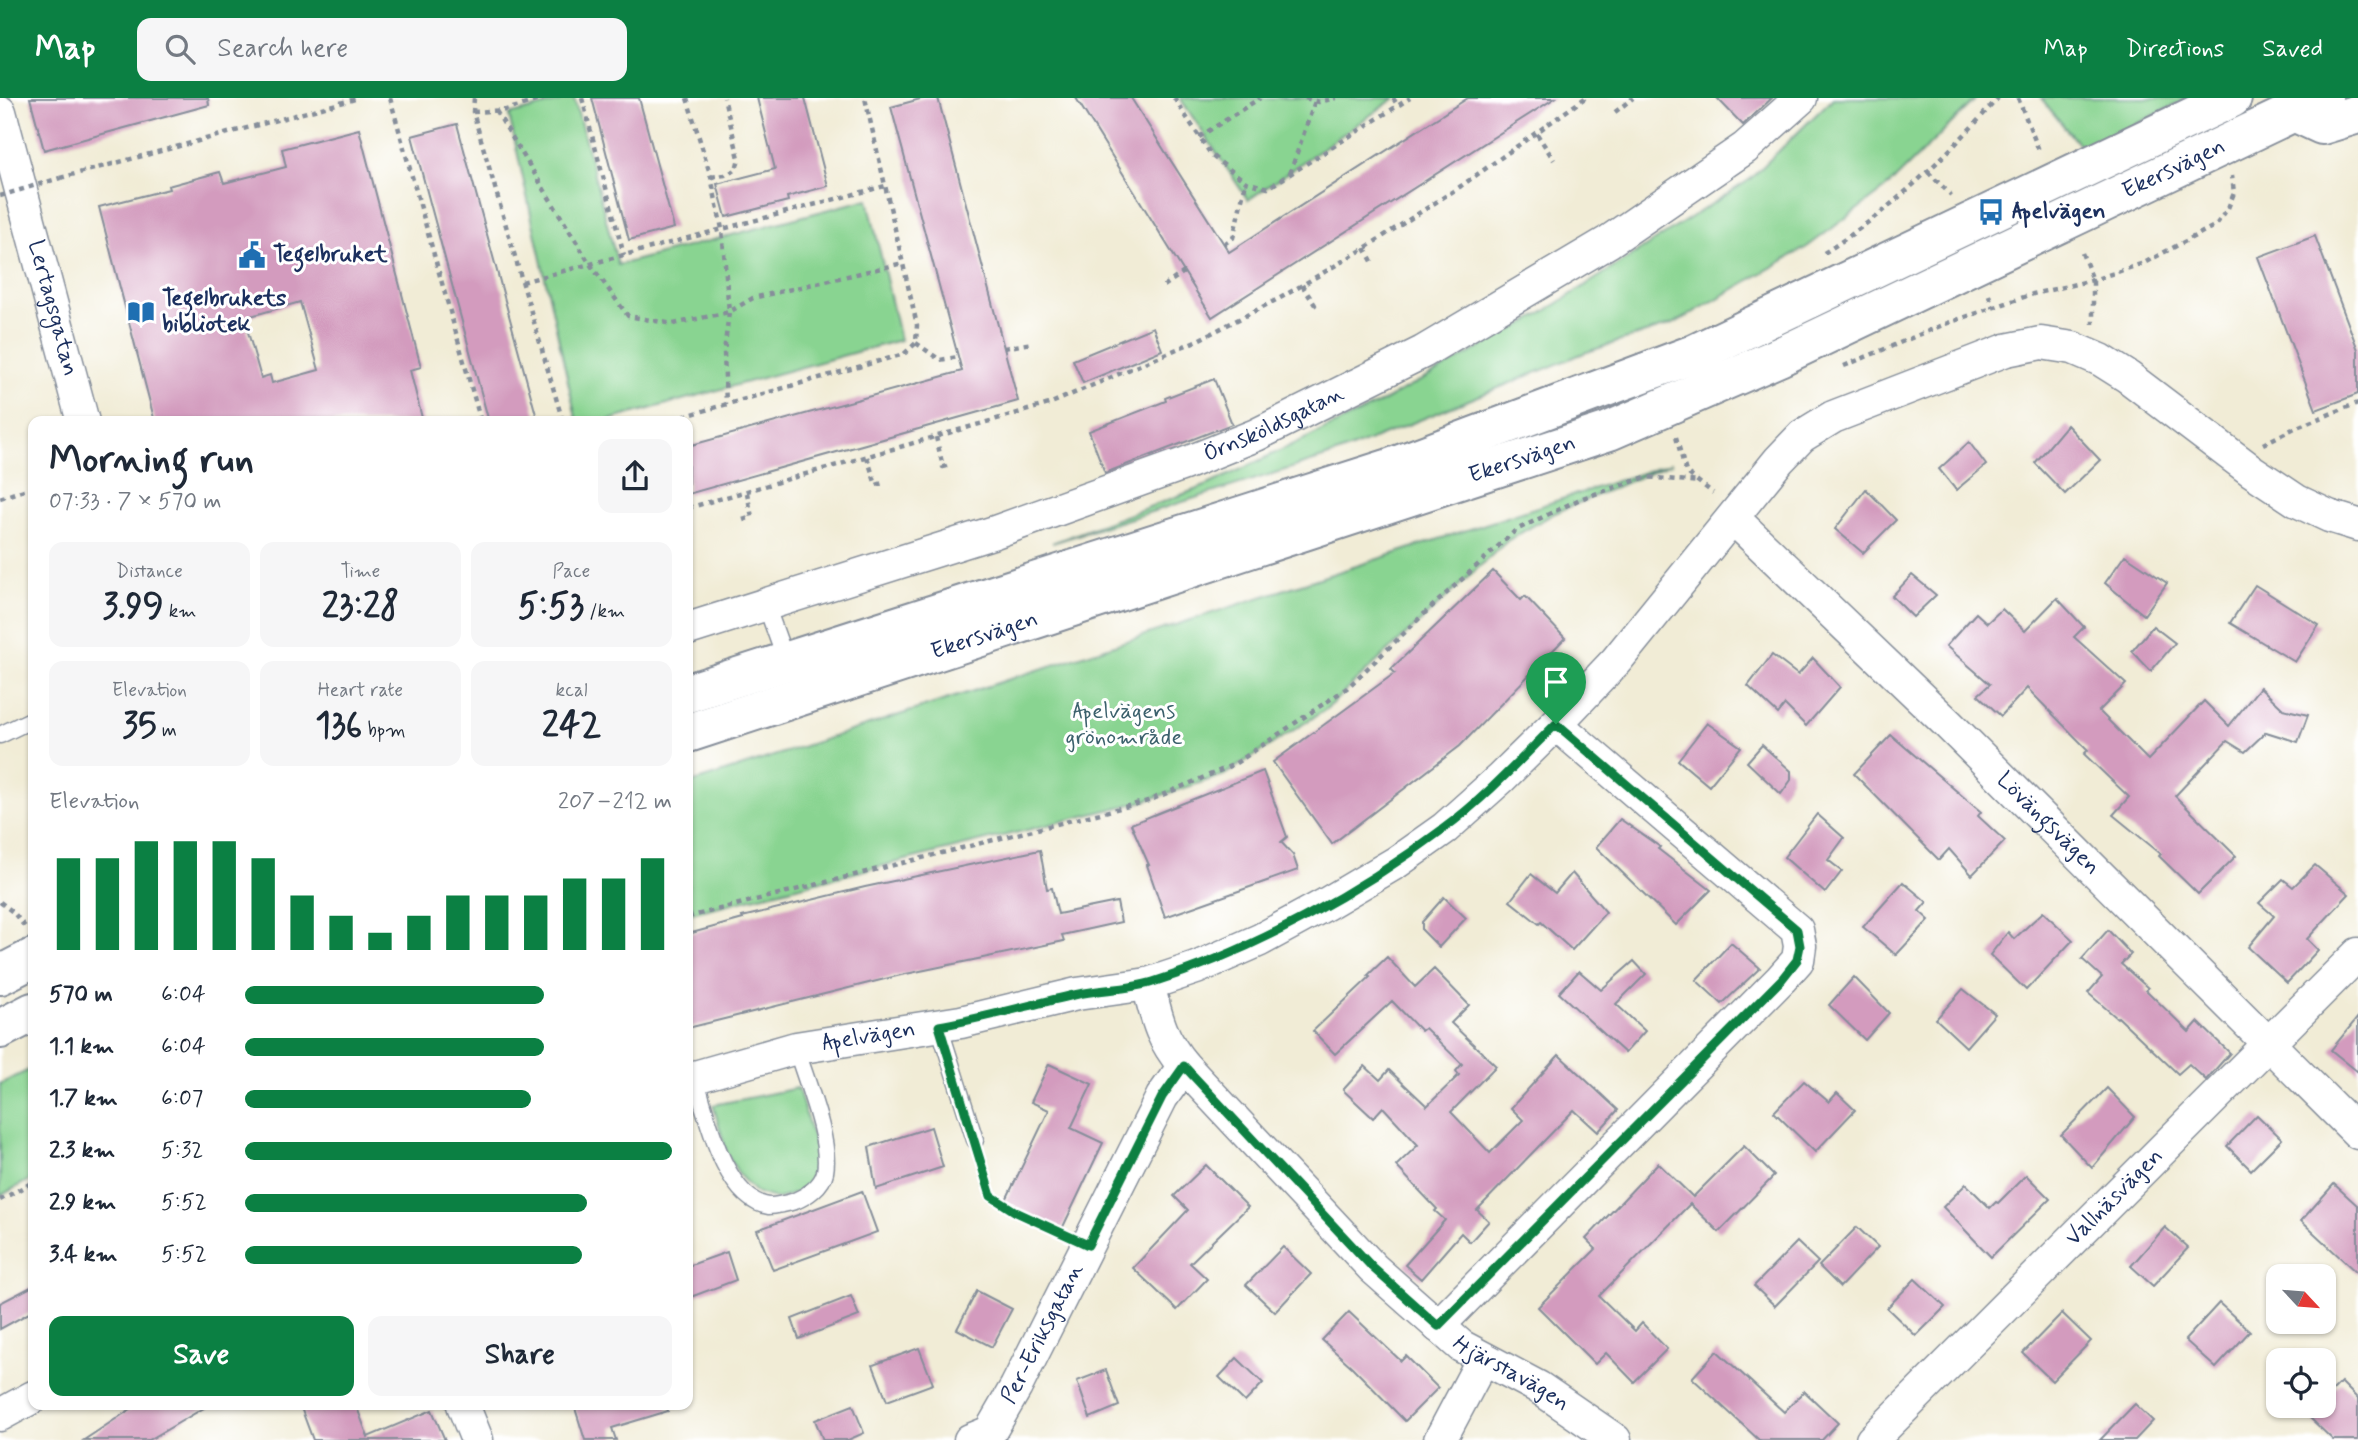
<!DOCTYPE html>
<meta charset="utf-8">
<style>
body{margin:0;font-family:Mynerve,sans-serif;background:#f6f6f7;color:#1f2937;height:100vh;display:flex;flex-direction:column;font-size:26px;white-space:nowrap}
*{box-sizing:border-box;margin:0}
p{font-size:23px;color:#747a83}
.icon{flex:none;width:38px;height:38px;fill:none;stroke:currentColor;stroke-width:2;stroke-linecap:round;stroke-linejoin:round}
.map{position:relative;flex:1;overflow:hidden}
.drawer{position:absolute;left:28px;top:318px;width:665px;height:994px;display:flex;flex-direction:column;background:#fff;border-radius:14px;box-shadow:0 2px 5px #0004}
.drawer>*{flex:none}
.needle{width:46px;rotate:116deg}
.fabs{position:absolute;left:2266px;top:1166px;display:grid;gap:14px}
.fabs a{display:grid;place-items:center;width:70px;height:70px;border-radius:14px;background:#fff;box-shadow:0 2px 5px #0004;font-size:35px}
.pin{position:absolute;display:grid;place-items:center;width:60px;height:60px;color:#fff;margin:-72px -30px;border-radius:50% 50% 50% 0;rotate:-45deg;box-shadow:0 0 7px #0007}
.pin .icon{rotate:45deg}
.round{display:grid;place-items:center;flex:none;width:74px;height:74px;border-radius:14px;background:#f6f6f7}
.summary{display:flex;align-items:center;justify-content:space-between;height:119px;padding:0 21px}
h1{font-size:38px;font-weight:700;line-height:52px}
.stats{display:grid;grid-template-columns:repeat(3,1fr);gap:10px;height:119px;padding:7px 21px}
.stats div{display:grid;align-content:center;border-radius:14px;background:#f6f6f7;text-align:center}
.stats b{font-size:35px;font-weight:700}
.stats small{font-size:19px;font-weight:400}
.stats p{font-size:19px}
.chart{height:196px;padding:14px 21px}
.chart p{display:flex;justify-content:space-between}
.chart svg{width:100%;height:126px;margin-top:7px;stroke:#0b8043;stroke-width:6}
.button{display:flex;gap:14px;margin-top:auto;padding:14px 21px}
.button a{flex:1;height:80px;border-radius:14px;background:#0b8043;color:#fff;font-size:28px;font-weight:700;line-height:80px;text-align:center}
.button a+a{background:#f6f6f7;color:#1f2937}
ul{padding:0 21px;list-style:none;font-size:23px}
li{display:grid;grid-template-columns:112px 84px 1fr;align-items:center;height:52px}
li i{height:18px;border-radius:9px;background:#0b8043}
header{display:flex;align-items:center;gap:42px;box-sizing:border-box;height:98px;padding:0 35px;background:#0b8043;color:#fff}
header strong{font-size:33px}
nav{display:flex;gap:38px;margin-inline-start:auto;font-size:24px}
.search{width:490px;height:63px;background:#f6f6f7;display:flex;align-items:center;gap:18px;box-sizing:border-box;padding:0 24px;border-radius:14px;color:#747a83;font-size:26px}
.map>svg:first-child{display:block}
.green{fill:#89d491;stroke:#528278;stroke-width:2}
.building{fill:#d39bbe;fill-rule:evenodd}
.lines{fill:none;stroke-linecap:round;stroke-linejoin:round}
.lane-casing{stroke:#868e9a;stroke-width:19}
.street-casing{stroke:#868e9a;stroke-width:35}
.secondary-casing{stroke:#868e9a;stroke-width:42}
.highway-casing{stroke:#868e9a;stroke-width:42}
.path{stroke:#868e9a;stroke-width:4.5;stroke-dasharray:5 5;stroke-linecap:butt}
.lane{stroke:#fff;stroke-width:16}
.street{stroke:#fff;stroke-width:32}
.secondary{stroke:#fff;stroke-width:38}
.highway{stroke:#fff;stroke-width:38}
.path-bridge{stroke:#868e9a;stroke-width:4.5;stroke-dasharray:5 5;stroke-linecap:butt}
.route-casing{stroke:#fff;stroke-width:14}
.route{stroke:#0b8043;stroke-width:9}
.labels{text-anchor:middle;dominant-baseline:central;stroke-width:6;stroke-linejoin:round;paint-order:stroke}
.street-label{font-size:23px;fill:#1b2f5e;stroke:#fff}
.poi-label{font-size:23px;font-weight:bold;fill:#1b2f5e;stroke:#fff;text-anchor:start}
.park-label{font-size:23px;fill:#3c616d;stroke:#fff}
</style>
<header>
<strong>Map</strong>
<div class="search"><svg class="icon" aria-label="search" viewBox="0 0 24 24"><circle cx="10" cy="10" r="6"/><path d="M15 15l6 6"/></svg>Search here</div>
<nav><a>Map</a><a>Directions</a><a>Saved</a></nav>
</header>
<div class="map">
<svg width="2358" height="1342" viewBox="0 0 2358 1342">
<rect width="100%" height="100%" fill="#fff"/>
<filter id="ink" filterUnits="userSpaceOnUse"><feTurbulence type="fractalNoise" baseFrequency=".0143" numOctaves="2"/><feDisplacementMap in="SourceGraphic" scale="14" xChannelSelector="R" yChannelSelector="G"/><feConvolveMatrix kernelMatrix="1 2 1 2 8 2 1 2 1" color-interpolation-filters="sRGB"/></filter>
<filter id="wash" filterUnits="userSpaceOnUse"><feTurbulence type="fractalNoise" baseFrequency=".00686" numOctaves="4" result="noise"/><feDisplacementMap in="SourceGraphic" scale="28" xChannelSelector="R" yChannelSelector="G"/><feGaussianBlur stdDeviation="1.57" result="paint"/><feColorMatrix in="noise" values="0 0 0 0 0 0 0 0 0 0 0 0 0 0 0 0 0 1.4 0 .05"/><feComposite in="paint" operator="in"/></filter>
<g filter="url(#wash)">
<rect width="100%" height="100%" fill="#f1ecd6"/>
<g class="green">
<polygon points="574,0 618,167 868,101 900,242 602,324 577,324 509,17"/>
<polygon points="1180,0 1395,0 1248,102"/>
<polygon points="1833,0 1977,0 1886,90 1807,149 1673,226 1584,255 1339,355 1052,445 1208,387 1382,304 1538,218 1749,82"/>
<polygon points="2041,0 2190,0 2083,52"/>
<polygon points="1672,365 1555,415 1507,443 1325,612 1224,677 1144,703 688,816 688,686"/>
<polygon points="33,970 33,1080 0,1098 0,986"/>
<polygon points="798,990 819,1061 815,1080 797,1095 777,1101 755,1094 739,1077 727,1055 713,1007"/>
</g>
<g id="blocks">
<g class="building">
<polygon points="30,0 208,0 209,7 44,52"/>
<polygon points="592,0 639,0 674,130 629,142"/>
<polygon points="757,0 805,0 828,88 787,99 788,103 726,119 717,86 775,71"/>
<polygon points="924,0 938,0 1018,303 688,396 688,348 962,273 891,9"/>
<polygon points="1076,0 1131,0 1229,154 1468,0 1555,0 1212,219"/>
<polygon points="1717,0 1772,0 1743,27"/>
<polygon points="457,26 538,324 489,324 412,38"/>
<path d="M359,31L421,269L410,272L423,324H155L99,109L169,91L168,88L220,74L224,85L286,69L282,51ZM300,204L319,272L272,285L270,277L261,280L244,220Z"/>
<polygon points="2315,138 2358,252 2358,296 2316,312 2258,159"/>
<polygon points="1153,229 1162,252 1083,285 1073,262"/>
<polygon points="1214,281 1232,326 1105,375 1089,333 1166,303 1165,300"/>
<polygon points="2067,327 2100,362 2065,396 2035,365"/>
<polygon points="1969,344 1986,367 1956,392 1939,371"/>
<polygon points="1866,391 1896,422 1863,455 1835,431"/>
<polygon points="2125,457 2167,485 2144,517 2105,485"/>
<polygon points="1493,473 1521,502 1525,498 1565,540 1460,648 1332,746 1273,664 1395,575 1391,571"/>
<polygon points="1912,477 1936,497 1913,519 1892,498"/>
<polygon points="2255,487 2319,527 2295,564 2230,525"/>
<polygon points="2057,500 2084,529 2074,539 2126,586 2099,613 2148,662 2204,603 2229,628 2260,589 2283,611 2308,617 2298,644 2266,634 2245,654 2227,643 2175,698 2236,758 2198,796 2159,758 2161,756 2113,717 2129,699 2084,656 2088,652 2027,590 2001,618 1978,597 1990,586 1946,548 1976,515 1987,525 2002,511 2025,533"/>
<polygon points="2153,528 2175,545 2151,573 2132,553"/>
<polygon points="1772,557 1798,577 1813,560 1840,589 1806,628 1785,607 1778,616 1748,588"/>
<polygon points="1707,625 1741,649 1709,688 1678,662"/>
<polygon points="1891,637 1981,714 1978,718 2005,743 1972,777 1949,751 1939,762 1854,676"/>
<polygon points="1762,647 1791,673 1791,682 1781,696 1747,664"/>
<polygon points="1263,673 1287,739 1281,744 1293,757 1298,772 1165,819 1147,767 1149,767 1131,726"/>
<polygon points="1817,716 1844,740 1828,762 1842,773 1825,795 1784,759"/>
<polygon points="1620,721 1660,749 1658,751 1711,792 1676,827 1596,749"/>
<polygon points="1040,752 1047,791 1052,790 1058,816 1117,804 1121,824 1062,837 1064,843 901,877 688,930 688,836 743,821 742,819 865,789"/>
<polygon points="2315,767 2349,796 2307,841 2318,852 2287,885 2248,849 2274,818 2259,805 2283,781 2293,789"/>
<polygon points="1572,775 1606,814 1572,852 1541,824 1539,826 1510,803 1531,776 1555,795"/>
<polygon points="1903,784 1927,804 1919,813 1929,822 1896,857 1863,829"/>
<polygon points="1444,799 1466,820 1439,849 1422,832 1422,824"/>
<polygon points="2043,814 2073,842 2026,892 1990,857 2008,834 2014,841"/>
<polygon points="2108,832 2131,856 2121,866 2148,890 2146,892 2189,934 2198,924 2230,955 2206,982 2189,966 2178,976 2118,919 2117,920 2088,895 2102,879 2082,861"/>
<polygon points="1731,845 1760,870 1722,906 1696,882"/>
<polygon points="1387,859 1415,889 1434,871 1469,907 1451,925 1496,968 1451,1014 1490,1055 1523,1022 1511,1010 1559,957 1618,1012 1598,1034 1574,1012 1477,1112 1489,1123 1470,1144 1461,1135 1421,1181 1405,1167 1445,1122 1435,1113 1437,1111 1396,1068 1418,1047 1383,1009 1373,1020 1343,992 1365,968 1380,982 1389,972 1427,1008 1459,977 1456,973 1462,966 1425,930 1421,933 1392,903 1335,956 1313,933 1370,879 1368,877"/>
<polygon points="1634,863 1646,876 1616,906 1645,933 1625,955 1559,895 1579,873 1601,892"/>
<polygon points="1854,879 1889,915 1865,942 1829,907"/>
<polygon points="1963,891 1995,916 1966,949 1936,921"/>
<polygon points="2358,919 2358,974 2331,952"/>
<polygon points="1049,966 1092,986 1071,1030 1103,1045 1062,1131 1005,1104 1049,1012 1031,1004"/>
<polygon points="1804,983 1829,1004 1837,995 1855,1012 1815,1054 1774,1014"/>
<polygon points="2107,990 2135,1019 2092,1070 2061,1037"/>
<polygon points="2257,1017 2282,1041 2251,1072 2227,1048"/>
<polygon points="931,1029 943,1069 876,1091 869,1049"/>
<polygon points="1744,1048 1774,1078 1719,1134 1690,1106 1599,1198 1635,1233 1642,1225 1667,1251 1634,1284 1606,1255 1595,1266 1538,1209 1596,1151 1586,1141 1658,1065 1693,1099"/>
<polygon points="1206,1067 1248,1109 1190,1165 1207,1181 1177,1212 1133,1170 1188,1112 1174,1098"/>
<polygon points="2026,1077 2050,1101 1991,1159 1943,1109 1966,1086 1990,1110 1996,1104 1998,1105"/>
<polygon points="2334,1086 2358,1108 2358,1176 2301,1123"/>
<polygon points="862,1093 877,1134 773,1172 757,1132"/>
<polygon points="1857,1129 1878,1149 1840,1189 1819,1168"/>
<polygon points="2165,1129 2188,1150 2153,1188 2131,1168"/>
<polygon points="1797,1144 1818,1164 1775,1208 1754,1188"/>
<polygon points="1283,1149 1311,1176 1275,1214 1246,1187"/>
<polygon points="727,1154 736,1182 688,1200 688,1168"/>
<polygon points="1915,1181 1945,1209 1916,1238 1887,1210"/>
<polygon points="33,1188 33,1213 0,1231 0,1205"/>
<polygon points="977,1193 1012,1211 992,1249 957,1231"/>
<polygon points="851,1198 859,1218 799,1241 792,1221"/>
<polygon points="2219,1205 2250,1233 2216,1270 2185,1242"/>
<polygon points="1349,1214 1401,1263 1406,1258 1438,1290 1405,1323 1352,1269 1322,1242"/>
<polygon points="2062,1215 2091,1243 2052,1283 2023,1255"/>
<polygon points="919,1250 933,1286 887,1303 873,1267"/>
<polygon points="1717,1253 1784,1314 1804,1293 1838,1325 1822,1342 1759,1342 1692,1280"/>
<polygon points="1237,1260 1263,1285 1245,1304 1219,1279"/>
<polygon points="1106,1272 1119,1308 1090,1320 1077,1283"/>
<polygon points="2341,1284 2358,1301 2358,1342 2333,1342 2308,1318 2318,1307 2324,1307 2324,1301"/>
<polygon points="2135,1306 2153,1323 2135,1342 2100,1342"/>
<polygon points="137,1307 209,1307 149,1342 84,1342"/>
<polygon points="300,1307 356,1307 368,1339 432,1312 445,1342 313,1342"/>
<polygon points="574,1307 667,1307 668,1313 612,1330 616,1342 585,1342"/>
<polygon points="853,1307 864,1335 848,1342 823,1342 815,1322"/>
</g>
</g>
</g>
<g filter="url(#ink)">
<use href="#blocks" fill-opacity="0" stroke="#868e9a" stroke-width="2"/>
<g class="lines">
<defs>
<g id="lane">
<polyline points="766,507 786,563"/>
<polyline points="0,637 33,621"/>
<polyline points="939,928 975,1042"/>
<path d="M695,979C706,1015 724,1102 769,1108C775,1108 789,1105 795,1103C807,1098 822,1088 825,1074C831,1042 806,983 796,950"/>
</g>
<g id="street">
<path id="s1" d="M0,14L83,324"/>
<path id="s2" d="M1733,420L1948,626L2358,1035"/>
<path id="s3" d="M688,531L995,434L1184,366L1256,337L1423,254L1608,144L1745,50L1801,0"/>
<path id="s4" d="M1148,886C1157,921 1160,939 1184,968L1373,1170L1461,1248L1538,1289L1615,1342"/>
<path id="s5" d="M688,981L796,950L961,924L1077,896L1148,886L1196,870L1260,842L1326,806L1397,764L1445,730L1501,680L1556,626L1616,563L1779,362L1802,338L1833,319L2006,252L2041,245L2073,250L2101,262L2128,279L2252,373L2297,403L2329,418L2358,427"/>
<polyline points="1438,1228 1781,881 1798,862 1800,848 1797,832 1556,626"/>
<polyline points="463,1307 477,1342"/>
<polyline points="0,1317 33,1299"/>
<path id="s6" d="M970,1342L990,1334L1016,1289L1162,999L1184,968"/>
<polyline points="1440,1342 1483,1261"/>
<path id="s7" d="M1872,1342L2358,856"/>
</g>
<g id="secondary">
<polyline points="688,595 1390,370 1694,256 2232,0"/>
<path id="s8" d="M688,635L1609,333L1779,259L2323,0"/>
<polyline points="0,877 33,860"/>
<polyline points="0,931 33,914"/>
</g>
<polyline id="highway" points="2294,14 2322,27 2358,16"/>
</defs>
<use href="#lane" class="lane-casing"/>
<use href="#street" class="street-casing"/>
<use href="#secondary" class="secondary-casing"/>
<use href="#highway" class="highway-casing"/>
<g class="path">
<polyline points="390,0 481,324"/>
<polyline points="474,0 473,14 563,324"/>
<polyline points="582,0 624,157"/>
<polyline points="687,0 711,79 722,131 729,214 724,254 726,306"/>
<polyline points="1174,0 1212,58 1246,84 1268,90 1410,0"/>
<polyline points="1305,0 1319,4 1336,0"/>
<polyline points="1393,0 1398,8"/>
<polyline points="2018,0 2040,55"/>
<polyline points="496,13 590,166 628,218 673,226 729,214 753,200 903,165"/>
<polyline points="473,14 506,12 546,0"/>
<polyline points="1615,14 1633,0"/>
<polyline points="1537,36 1554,62"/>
<polyline points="1199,39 1260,0"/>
<polyline points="1928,74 1951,97"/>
<polyline points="1290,75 1315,3"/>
<polyline points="711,79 725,77 736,72 739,60 724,0"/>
<polyline points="60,80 359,0"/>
<polyline points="1224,146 1233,140 1246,84"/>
<polyline points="1365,150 1374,167"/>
<path d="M1824,155C1890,113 1946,59 1998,0"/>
<polyline points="2082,155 2093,182 2093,226"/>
<polyline points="522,184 885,88"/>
<polyline points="1302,187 1315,207 1311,210"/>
<polyline points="1164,188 1184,174"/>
<polyline points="1989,197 1993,210"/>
<polyline points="916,245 940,262 958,259"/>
<polyline points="1004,250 1032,245"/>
<polyline points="1844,268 1945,226 2033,196 2093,182 2144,165 2216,127 2228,110 2234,95 2232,78"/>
<polyline points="664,324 904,256 916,245 917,227 865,0"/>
<polyline points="936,339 943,369 951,367"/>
<polyline points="1676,339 1686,374 1713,395"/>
<polyline points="2263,346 2297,329 2358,305"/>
<polyline points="867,359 876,387 883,385"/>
<polyline points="0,400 33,389"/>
<polyline points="688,410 1049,306 1198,242 1282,199 1365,150 1461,88 1585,0"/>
<polyline points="743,422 752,419 747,395"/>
<polyline points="0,804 13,814 26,830"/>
<polyline points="688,819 1148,703 1233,667 1347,590 1426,514 1516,432 1580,401 1646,379 1699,384"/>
<polyline points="980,1060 991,1098 1016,1114 1063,1136"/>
<polyline points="0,1102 33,1084"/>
</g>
<use href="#lane" class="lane"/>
<use href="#street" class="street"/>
<use href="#secondary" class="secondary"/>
<use href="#highway" class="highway"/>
<polyline class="path-bridge" points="0,98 60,80"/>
</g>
</g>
<g class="lines" filter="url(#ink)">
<defs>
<path id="route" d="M1556,626L1797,832L1800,848L1797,862L1782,881L1438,1228L1373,1170L1184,968L1162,999L1088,1147L1016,1114L991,1098L939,928C985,920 1029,907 1074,897C1099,891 1128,892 1153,884C1252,853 1360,794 1443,731C1484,701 1520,662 1556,626Z"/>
</defs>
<use href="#route" class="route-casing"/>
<use href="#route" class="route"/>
</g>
<defs>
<symbol id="bus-bare" viewBox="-9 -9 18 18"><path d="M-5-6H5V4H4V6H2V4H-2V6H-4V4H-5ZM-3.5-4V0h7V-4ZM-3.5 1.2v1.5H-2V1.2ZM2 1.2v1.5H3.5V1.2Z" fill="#1f6fb2" stroke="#fff" stroke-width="2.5" paint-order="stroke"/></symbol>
<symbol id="civic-bare" viewBox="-9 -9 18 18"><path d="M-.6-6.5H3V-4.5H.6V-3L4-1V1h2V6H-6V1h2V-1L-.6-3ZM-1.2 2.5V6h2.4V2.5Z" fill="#1f6fb2" stroke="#fff" stroke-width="2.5" paint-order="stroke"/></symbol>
<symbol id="library-bare" viewBox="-9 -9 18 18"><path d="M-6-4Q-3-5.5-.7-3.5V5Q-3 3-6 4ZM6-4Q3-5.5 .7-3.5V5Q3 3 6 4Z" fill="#1f6fb2" stroke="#fff" stroke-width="2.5" paint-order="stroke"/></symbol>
</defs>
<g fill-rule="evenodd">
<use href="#bus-bare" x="1972" y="95" width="38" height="38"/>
<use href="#civic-bare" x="233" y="138" width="38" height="38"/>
<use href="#library-bare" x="122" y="195" width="38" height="38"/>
</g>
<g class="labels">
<g class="street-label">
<text stroke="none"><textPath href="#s8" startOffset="1592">Ekersvägen</textPath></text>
<text stroke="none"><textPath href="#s1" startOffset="203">Lertagsgatan</textPath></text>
<text stroke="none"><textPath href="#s3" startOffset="621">Örnsköldsgatan</textPath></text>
<text stroke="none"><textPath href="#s8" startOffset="878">Ekersvägen</textPath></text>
<text stroke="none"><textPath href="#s8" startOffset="312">Ekersvägen</textPath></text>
<text stroke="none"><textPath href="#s2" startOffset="439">Lövängsvägen</textPath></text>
<text stroke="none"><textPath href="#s5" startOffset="186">Apelvägen</textPath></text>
<text stroke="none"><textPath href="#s7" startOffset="343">Vallnäsvägen</textPath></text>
<text stroke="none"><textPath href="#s6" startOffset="133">Per-Eriksgatan</textPath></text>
<text stroke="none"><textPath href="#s4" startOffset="542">Hjärstavägen</textPath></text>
</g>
<g class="poi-label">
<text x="2012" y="114">Apelvägen</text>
<text x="273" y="157">Tegelbruket</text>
<text x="162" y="201">Tegelbrukets<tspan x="162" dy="26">bibliotek</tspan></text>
</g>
<g class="park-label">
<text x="1124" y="614">Apelvägens<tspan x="1124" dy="26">grönområde</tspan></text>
</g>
</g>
</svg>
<div class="fabs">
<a><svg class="needle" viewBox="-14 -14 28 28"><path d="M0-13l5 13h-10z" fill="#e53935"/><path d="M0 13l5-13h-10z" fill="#747a83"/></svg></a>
<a><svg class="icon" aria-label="locate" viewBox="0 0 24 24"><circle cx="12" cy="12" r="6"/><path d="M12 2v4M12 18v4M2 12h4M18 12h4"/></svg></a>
</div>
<div class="pin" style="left:1556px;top:626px;background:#1e9e55"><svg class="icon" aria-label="arrive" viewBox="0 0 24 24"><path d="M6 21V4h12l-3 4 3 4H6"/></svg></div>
<section class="drawer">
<div class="summary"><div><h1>Morning run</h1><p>07:33 · 7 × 570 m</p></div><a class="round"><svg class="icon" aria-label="share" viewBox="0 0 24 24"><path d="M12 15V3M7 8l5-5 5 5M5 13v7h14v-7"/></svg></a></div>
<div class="stats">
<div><p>Distance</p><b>3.99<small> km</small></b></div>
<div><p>Time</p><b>23:28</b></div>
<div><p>Pace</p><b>5:53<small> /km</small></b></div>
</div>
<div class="stats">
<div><p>Elevation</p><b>35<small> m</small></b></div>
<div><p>Heart rate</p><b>136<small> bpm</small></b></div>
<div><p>kcal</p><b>242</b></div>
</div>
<div class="chart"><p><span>Elevation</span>207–212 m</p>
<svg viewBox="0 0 160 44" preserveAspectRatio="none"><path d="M5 44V12M15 44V12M25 44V6M35 44V6M45 44V6M55 44V12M65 44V25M75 44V32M85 44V38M95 44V32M105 44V25M115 44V25M125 44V25M135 44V19M145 44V19M155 44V12"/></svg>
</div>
<ul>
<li><b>570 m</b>6:04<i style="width:70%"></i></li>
<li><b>1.1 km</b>6:04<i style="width:70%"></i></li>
<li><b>1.7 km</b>6:07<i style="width:67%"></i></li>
<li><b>2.3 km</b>5:32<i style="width:100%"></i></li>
<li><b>2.9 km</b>5:52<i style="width:80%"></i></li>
<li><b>3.4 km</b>5:52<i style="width:79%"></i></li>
</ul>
<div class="button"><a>Save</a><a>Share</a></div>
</section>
</div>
